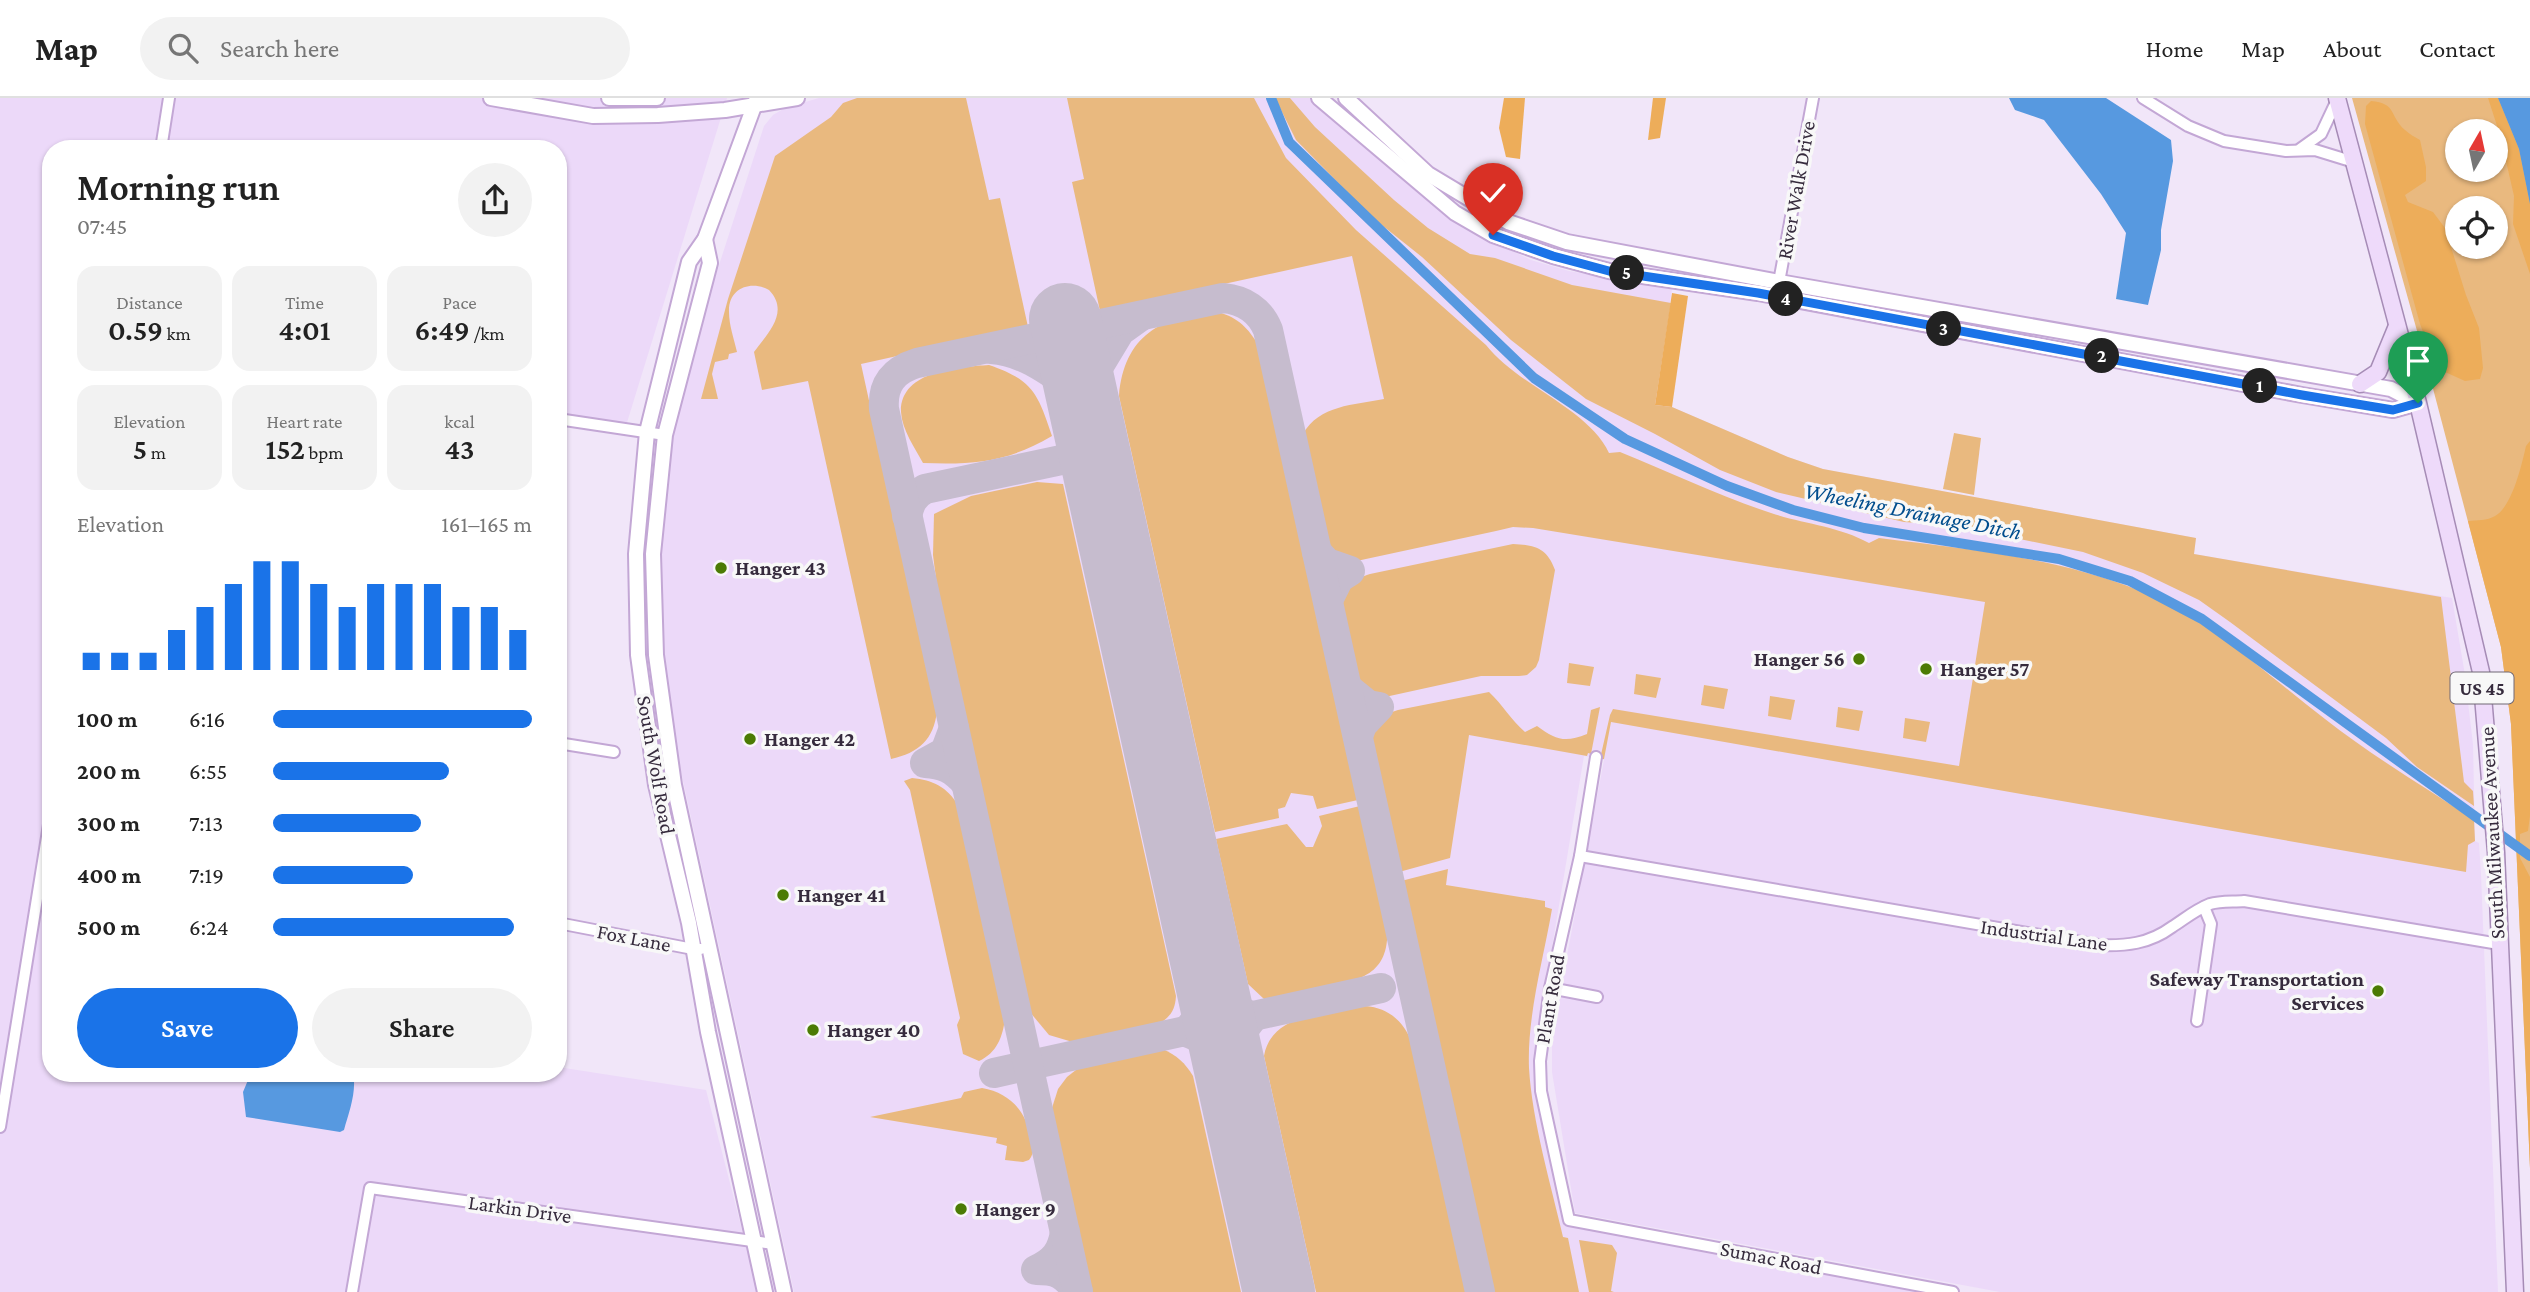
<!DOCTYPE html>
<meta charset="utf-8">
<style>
body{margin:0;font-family:"Crimson Pro",serif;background:#f2f2f2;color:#222;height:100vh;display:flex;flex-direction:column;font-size:26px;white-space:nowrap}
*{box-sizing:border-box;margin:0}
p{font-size:23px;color:#767676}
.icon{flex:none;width:38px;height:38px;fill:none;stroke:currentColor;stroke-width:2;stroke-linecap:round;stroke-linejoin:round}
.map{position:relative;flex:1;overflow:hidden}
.drawer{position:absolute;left:42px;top:42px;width:525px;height:942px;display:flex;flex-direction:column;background:#fff;border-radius:28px;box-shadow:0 2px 5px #0004}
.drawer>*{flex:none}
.needle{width:46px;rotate:9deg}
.fabs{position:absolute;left:2445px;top:21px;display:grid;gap:14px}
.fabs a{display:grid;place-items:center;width:63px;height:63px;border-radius:50%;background:#fff;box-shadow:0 2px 5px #0004;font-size:35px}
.pin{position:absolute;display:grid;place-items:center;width:60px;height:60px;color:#fff;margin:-72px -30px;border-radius:50% 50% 50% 0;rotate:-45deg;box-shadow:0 0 7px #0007}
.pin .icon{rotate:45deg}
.km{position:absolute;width:35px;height:35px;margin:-18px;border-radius:50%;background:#222;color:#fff;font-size:19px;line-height:35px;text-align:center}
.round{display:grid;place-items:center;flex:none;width:74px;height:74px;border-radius:37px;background:#f2f2f2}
.summary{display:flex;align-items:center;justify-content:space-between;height:119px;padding:0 35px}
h1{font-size:38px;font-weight:600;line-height:52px}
.stats{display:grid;grid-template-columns:repeat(3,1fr);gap:10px;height:119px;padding:7px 35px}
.stats div{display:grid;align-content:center;border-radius:18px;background:#f2f2f2;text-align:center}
.stats b{font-size:30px;font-weight:600}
.stats small{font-size:19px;font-weight:400}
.stats p{font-size:19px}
.chart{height:196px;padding:14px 35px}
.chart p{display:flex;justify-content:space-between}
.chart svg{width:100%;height:126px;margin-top:7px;stroke:#1a73e8;stroke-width:6}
.action{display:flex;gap:14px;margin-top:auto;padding:14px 35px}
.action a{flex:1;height:80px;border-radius:42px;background:#1a73e8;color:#fff;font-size:28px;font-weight:600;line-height:80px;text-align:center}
.action a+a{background:#f2f2f2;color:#222}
ul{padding:0 35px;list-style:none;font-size:23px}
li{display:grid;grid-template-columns:112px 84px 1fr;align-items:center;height:52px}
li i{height:18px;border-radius:9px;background:#1a73e8}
header{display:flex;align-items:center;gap:42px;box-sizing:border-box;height:98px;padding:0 35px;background:#fff;border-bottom:2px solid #e0e0e0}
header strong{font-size:33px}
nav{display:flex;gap:38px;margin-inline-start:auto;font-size:24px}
.search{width:490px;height:63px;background:#f2f2f2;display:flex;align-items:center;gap:18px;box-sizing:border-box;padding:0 24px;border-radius:38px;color:#767676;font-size:26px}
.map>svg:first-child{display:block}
.built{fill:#ecd9f9}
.green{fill:#e9b97f;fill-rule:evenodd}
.forest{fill:#edad5a}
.water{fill:#5799e0}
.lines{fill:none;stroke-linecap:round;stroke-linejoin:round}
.canal{stroke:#5799e0;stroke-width:10}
.taxiway{stroke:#c6bcce;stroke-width:30}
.runway{stroke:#c6bcce;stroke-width:72}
.minor-casing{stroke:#c3a7d5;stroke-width:14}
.secondary-casing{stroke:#c3a7d5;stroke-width:18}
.primary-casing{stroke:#a68cb6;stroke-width:19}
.minor{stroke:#fff;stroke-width:10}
.secondary{stroke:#fff;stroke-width:14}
.primary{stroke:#eedafa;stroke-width:16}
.route-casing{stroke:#fff;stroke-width:14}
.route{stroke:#1a73e8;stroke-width:9}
.poi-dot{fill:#4b7b04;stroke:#f8f8f8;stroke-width:2.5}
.labels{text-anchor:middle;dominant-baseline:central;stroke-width:7;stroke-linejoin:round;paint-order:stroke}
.shield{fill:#f8f8f8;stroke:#706875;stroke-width:2}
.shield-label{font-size:19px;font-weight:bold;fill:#362b3d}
.street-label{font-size:21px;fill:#362b3d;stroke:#f8f8f8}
.poi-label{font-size:21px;font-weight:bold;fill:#362b3d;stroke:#f8f8f8;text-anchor:start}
.water-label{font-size:23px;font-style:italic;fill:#004d8d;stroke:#f8f8f8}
</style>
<header>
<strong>Map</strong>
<div class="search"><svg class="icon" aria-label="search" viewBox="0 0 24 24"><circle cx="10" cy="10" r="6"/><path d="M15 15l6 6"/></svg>Search here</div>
<nav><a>Home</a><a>Map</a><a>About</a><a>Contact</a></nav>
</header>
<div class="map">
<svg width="2530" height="1194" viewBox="0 0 2530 1194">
<rect width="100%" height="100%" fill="#f1e6f9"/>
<g class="built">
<polygon points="0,0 727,0 625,331 558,320 558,51 51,51 51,975 558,975 558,969 706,992 758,1194 0,1194"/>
<polygon points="819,0 1312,0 1446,117 1471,133 1531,162 1569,173 1672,191 1655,307 1672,309 1788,359 1823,371 2196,440 2194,456 2452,500 2464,571 2473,646 2475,743 2479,745 2481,777 2498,1194 2000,1194 1575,1115 1552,974 1552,937 1604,662 1584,658 1535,951 1539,1008 1565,1127 1928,1194 794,1194 675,646 666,583 661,499 662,451 669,361 687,266 764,28 773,17 785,10"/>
</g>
<g class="green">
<path d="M857,0H966L989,102L1000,100L1028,229L861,266L937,613C934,641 919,655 891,661L808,283L762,292L754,254C768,235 790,214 769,192C751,182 728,190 729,214C729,227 734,241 737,254L729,256L728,261L715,264L712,276L718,301H701L728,201L775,58L831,19L843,5Z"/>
<path d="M1067,0H1254L1286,60L1356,132L1486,247C1518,288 1589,311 1609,355L1620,354C1670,374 1719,398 1771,415C1803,426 1838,428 1869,445L1879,440C1967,451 2055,459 2138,492C2208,520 2266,576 2325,621C2372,658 2425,689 2474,722L2475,743L2468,747L2466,774L1611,624L1604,661H1600L1610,617L1613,611L1959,668L1985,504L1533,430L1513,429L1496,433L1352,464L1340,461L1326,445L1303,336C1319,307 1354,307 1384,301L1352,158L1100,213L1072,84L1084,81Z"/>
<polygon points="1275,0 1290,0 1315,29 1394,102 1428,130 1470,156 1495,160 1572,187 1671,205 1655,307 1672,309 1788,359 1823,371 2196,440 2194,456 2441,499 2464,684 2473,693 2474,708 2417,669 2386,640 2230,524 2199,502 2143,475 2083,454 1957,428 1904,424 1776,394 1720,372 1655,336 1586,301 1511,242 1422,159 1373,120 1296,42"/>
<path d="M2352,0H2530V1070L2511,626L2501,549L2431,283ZM2457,33H2496V72H2457ZM2457,110H2496V149H2457Z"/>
<path d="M1218,214C1239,220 1248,230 1259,248L1358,702L1317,711L1313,698L1291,695L1285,709L1278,711L1279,720L1215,734L1119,298C1124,238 1161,217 1218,214Z"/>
<path d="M989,267C1033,282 1038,296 1052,338C1008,364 974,367 923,365C915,350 902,332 901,314C900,272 960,269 989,267Z"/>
<polygon points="1954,335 1981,340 1974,397 1943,391"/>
<path d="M1037,384L1063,386L1176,898C1175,912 1171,918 1159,926L1076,945L1049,937L1029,913L940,512L933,457L934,416L971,398Z"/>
<path d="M1513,446C1535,447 1547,450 1555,472L1539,562L1536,569L1527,577L1519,578H1481L1385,599L1368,596L1360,589L1341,507C1342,487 1353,482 1370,476Z"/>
<polygon points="1569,565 1594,569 1590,588 1567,585"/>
<polygon points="1636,576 1661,580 1656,600 1634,596"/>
<polygon points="1704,587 1728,591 1724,611 1701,607"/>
<path d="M1489,594C1503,607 1511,622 1525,634L1537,628C1556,642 1565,645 1587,636L1591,612L1600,609L1591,656L1588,655L1587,658L1469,637L1450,760L1399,774L1370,638L1373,625L1386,616L1398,612Z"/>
<polygon points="1770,598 1795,602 1791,622 1768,618"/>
<polygon points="1838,609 1863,613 1859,633 1836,629"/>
<polygon points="1905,620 1930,624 1926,644 1903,640"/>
<path d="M912,680C933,682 947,689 958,707L1005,920C1003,938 997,955 979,963L963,956L957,927L960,920L910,692L904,683Z"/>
<path d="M1360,708L1387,826C1391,879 1359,882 1318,891C1300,895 1282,900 1264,901L1248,886L1216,741L1287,726L1306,749H1313L1322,728L1319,718Z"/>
<path d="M1448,771L1446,787L1545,803V809L1552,811C1543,863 1527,918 1529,970C1532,1023 1551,1087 1563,1139L1568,1140L1579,1194H1491L1401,783Z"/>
<path d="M1365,908C1390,910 1404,924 1413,947L1467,1194H1316L1264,958C1271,915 1329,914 1365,908Z"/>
<path d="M1162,951C1177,957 1185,965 1193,978L1241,1194H1090L1053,1023L1052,1010L1058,991L1067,979L1081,968Z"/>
<path d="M982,990C1010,995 1026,1013 1031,1040C1033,1049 1035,1054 1029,1062L1023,1064L1005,1062L1007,1048L996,1045L997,1040L870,1019L961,1000L964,994Z"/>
<polygon points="1579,1142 1612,1147 1617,1155 1611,1193 1614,1194 1589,1194"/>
</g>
<g class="forest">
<polygon points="1504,0 1525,0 1520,61 1506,59 1499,30"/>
<polygon points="1653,0 1666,0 1660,40 1648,42"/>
<polygon points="2488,0 2498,0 2519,51 2530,106 2530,176 2513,126 2514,98 2500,37"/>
<path d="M2371,3C2397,5 2389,18 2405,32C2409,36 2415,39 2420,42L2426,69V83L2405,97L2408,104L2433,114L2445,130L2466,197L2479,230L2483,270L2480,281L2465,283L2445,274L2434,263L2420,226L2365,26L2366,8Z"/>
<polygon points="1672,195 1688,198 1672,309 1655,307"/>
<path d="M2530,343V718L2528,733L2520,736V760L2530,779V1070L2511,626L2501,549L2468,423C2477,422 2487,423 2495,418C2512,409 2522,366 2526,348Z"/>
</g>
<g class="water">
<polygon points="2009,0 2106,0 2171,42 2173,63 2161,132 2161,152 2148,207 2116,201 2126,135 2101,96 2044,22 2015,12"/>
<polygon points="2498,0 2530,0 2530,106 2519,51"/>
<path d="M251,975H353C357,994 349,1014 344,1032L340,1034L246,1019L243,994Z"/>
</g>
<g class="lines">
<polyline class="canal" points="1271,0 1289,44 1534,280 1625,341 1727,388 1793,412 1864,430 2059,461 2130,483 2202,521 2530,758"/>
<g class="taxiway">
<path d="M991,251C1026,253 1054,277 1082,296L1120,233L1141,218"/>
<path d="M907,418C910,405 913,398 925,391L1066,361C1086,363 1092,371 1101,387"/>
<polyline points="1317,454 1327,465 1350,473 1339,480 1328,502"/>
<polyline points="1347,590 1368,607 1379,609 1362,627 1358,638"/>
<path d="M954,630L945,654L925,665C944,666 953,671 966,685"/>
<path d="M1210,878C1222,901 1228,909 1253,919L1233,946L1230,969C1217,951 1207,941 1186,934C1204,914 1207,904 1210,878Z"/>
<polyline points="994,975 1381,890"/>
<path d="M1065,1134C1062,1154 1054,1164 1036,1172C1058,1172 1064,1176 1078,1194"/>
<path d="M1078,1194L884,311C882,286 894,272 917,265L1223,200C1244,202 1260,212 1268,232L1480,1194"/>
</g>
<polyline class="runway" points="1065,221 1279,1194"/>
<defs>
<g id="minor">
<polyline points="2143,0 2188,28 2224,43 2286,53 2315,52 2354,64"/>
<polyline points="161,51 169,0"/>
<polyline points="2300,51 2321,36 2337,2"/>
<polyline points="1779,184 1813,0"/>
<polyline points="558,321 665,337"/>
<polyline points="558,645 614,654"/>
<polyline points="1596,659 1580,758 1550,890 1540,963 1541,993 1569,1122 1953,1194"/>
<path d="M1580,758L2098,847C2126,848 2149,846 2172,829C2186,820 2195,812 2210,806C2220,803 2233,804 2244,803L2499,846"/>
<polyline points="558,825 693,851 701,851"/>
<polyline points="1550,890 1597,899"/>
<polyline points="2197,923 2211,826 2204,809"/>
<polyline points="0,1029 51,714"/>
<polyline points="352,1194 370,1090 774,1146"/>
</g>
<g id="secondary">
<polyline points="491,0 593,18 658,17 725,12 797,0"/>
<polyline points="609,0 657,0"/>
<polyline points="757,0 705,141 689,164 647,334 636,456 638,557 656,687 689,825 708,934 765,1194"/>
<polyline points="1319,0 1455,115 1493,137 1553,158 1609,173 1758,195 2302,297 2393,312 2418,305"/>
<polyline points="1346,0 1428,76 1508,124 1567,144 1779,184 2391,291 2418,305"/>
<polyline points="705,141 710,165 665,337 653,456 656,557 674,687 784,1194"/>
</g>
<g id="primary">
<polyline points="2337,0 2418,305 2481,574 2496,754 2515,1194"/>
<polyline points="2360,286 2378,274 2397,228"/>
</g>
</defs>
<use href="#minor" class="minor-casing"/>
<use href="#secondary" class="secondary-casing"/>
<use href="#primary" class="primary-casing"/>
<use href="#minor" class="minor"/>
<use href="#secondary" class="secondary"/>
<use href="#primary" class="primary"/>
</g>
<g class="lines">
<defs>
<polyline id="route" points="1493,137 1553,158 1609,173 1758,195 2302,297 2393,312 2418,305"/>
</defs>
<use href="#route" class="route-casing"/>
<use href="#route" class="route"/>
</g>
<g class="poi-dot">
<circle cx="721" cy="470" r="7"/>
<circle cx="1859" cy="561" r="7"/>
<circle cx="1926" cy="571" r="7"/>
<circle cx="750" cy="641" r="7"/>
<circle cx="783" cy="797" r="7"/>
<circle cx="2378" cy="893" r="7"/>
<circle cx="813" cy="932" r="7"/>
<circle cx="961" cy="1111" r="7"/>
</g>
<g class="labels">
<rect class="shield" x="2450.5" y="574.5" width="63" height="31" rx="5"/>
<g class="shield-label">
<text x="2482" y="590">US 45</text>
</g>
<g class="street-label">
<text transform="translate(1796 92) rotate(-80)">River Walk Drive</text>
<text transform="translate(656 667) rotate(80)">South Wolf Road</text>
<text transform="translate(2492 735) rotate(-93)">South Milwaukee Avenue</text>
<text transform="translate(2044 837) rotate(8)">Industrial Lane</text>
<text transform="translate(634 840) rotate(11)">Fox Lane</text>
<text transform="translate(1550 901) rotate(-80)">Plant Road</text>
<text transform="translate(520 1111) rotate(8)">Larkin Drive</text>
<text transform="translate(1771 1160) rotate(11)">Sumac Road</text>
</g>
<g class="poi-label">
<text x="735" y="470">Hanger 43</text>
<text x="1845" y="561" text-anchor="end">Hanger 56</text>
<text x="1940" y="571">Hanger 57</text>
<text x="764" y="641">Hanger 42</text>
<text x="797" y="797">Hanger 41</text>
<text x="2364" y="881" text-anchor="end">Safeway Transportation<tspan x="2364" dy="24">Services</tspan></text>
<text x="827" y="932">Hanger 40</text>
<text x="975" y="1111">Hanger 9</text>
</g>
<g class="water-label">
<text transform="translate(1913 413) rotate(11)">Wheeling Drainage Ditch</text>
</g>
</g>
</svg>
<div class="fabs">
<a><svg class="needle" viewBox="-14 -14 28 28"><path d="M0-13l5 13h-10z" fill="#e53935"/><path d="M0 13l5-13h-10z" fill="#767676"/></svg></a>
<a><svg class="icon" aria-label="locate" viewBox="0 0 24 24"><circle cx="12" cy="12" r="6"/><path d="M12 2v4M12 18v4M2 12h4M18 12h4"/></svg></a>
</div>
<div class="pin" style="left:2418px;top:305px;background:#1e9e55"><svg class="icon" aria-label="arrive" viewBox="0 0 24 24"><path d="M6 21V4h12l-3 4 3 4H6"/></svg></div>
<div class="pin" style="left:1493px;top:137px;background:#d93025"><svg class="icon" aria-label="check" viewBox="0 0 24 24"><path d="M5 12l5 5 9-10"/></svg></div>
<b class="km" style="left:2260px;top:288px">1</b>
<b class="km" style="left:2102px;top:258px">2</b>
<b class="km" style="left:1944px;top:231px">3</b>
<b class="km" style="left:1786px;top:201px">4</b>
<b class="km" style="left:1627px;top:175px">5</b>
<section class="drawer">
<div class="summary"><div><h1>Morning run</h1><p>07:45</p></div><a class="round"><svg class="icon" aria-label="share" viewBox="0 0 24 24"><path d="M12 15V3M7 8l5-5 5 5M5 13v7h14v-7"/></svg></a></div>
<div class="stats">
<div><p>Distance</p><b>0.59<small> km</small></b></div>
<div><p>Time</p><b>4:01</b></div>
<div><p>Pace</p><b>6:49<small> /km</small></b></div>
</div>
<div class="stats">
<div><p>Elevation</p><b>5<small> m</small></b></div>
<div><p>Heart rate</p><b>152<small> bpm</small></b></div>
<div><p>kcal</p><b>43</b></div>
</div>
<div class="chart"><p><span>Elevation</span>161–165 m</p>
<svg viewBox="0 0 160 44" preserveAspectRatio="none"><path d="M5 44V38M15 44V38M25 44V38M35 44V30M45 44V22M55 44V14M65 44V6M75 44V6M85 44V14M95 44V22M105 44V14M115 44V14M125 44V14M135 44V22M145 44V22M155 44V30"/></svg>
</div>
<ul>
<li><b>100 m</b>6:16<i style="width:100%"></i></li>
<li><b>200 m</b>6:55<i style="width:68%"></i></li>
<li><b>300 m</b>7:13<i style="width:57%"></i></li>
<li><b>400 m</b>7:19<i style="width:54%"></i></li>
<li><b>500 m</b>6:24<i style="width:93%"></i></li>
</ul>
<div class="action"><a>Save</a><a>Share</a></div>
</section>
</div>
